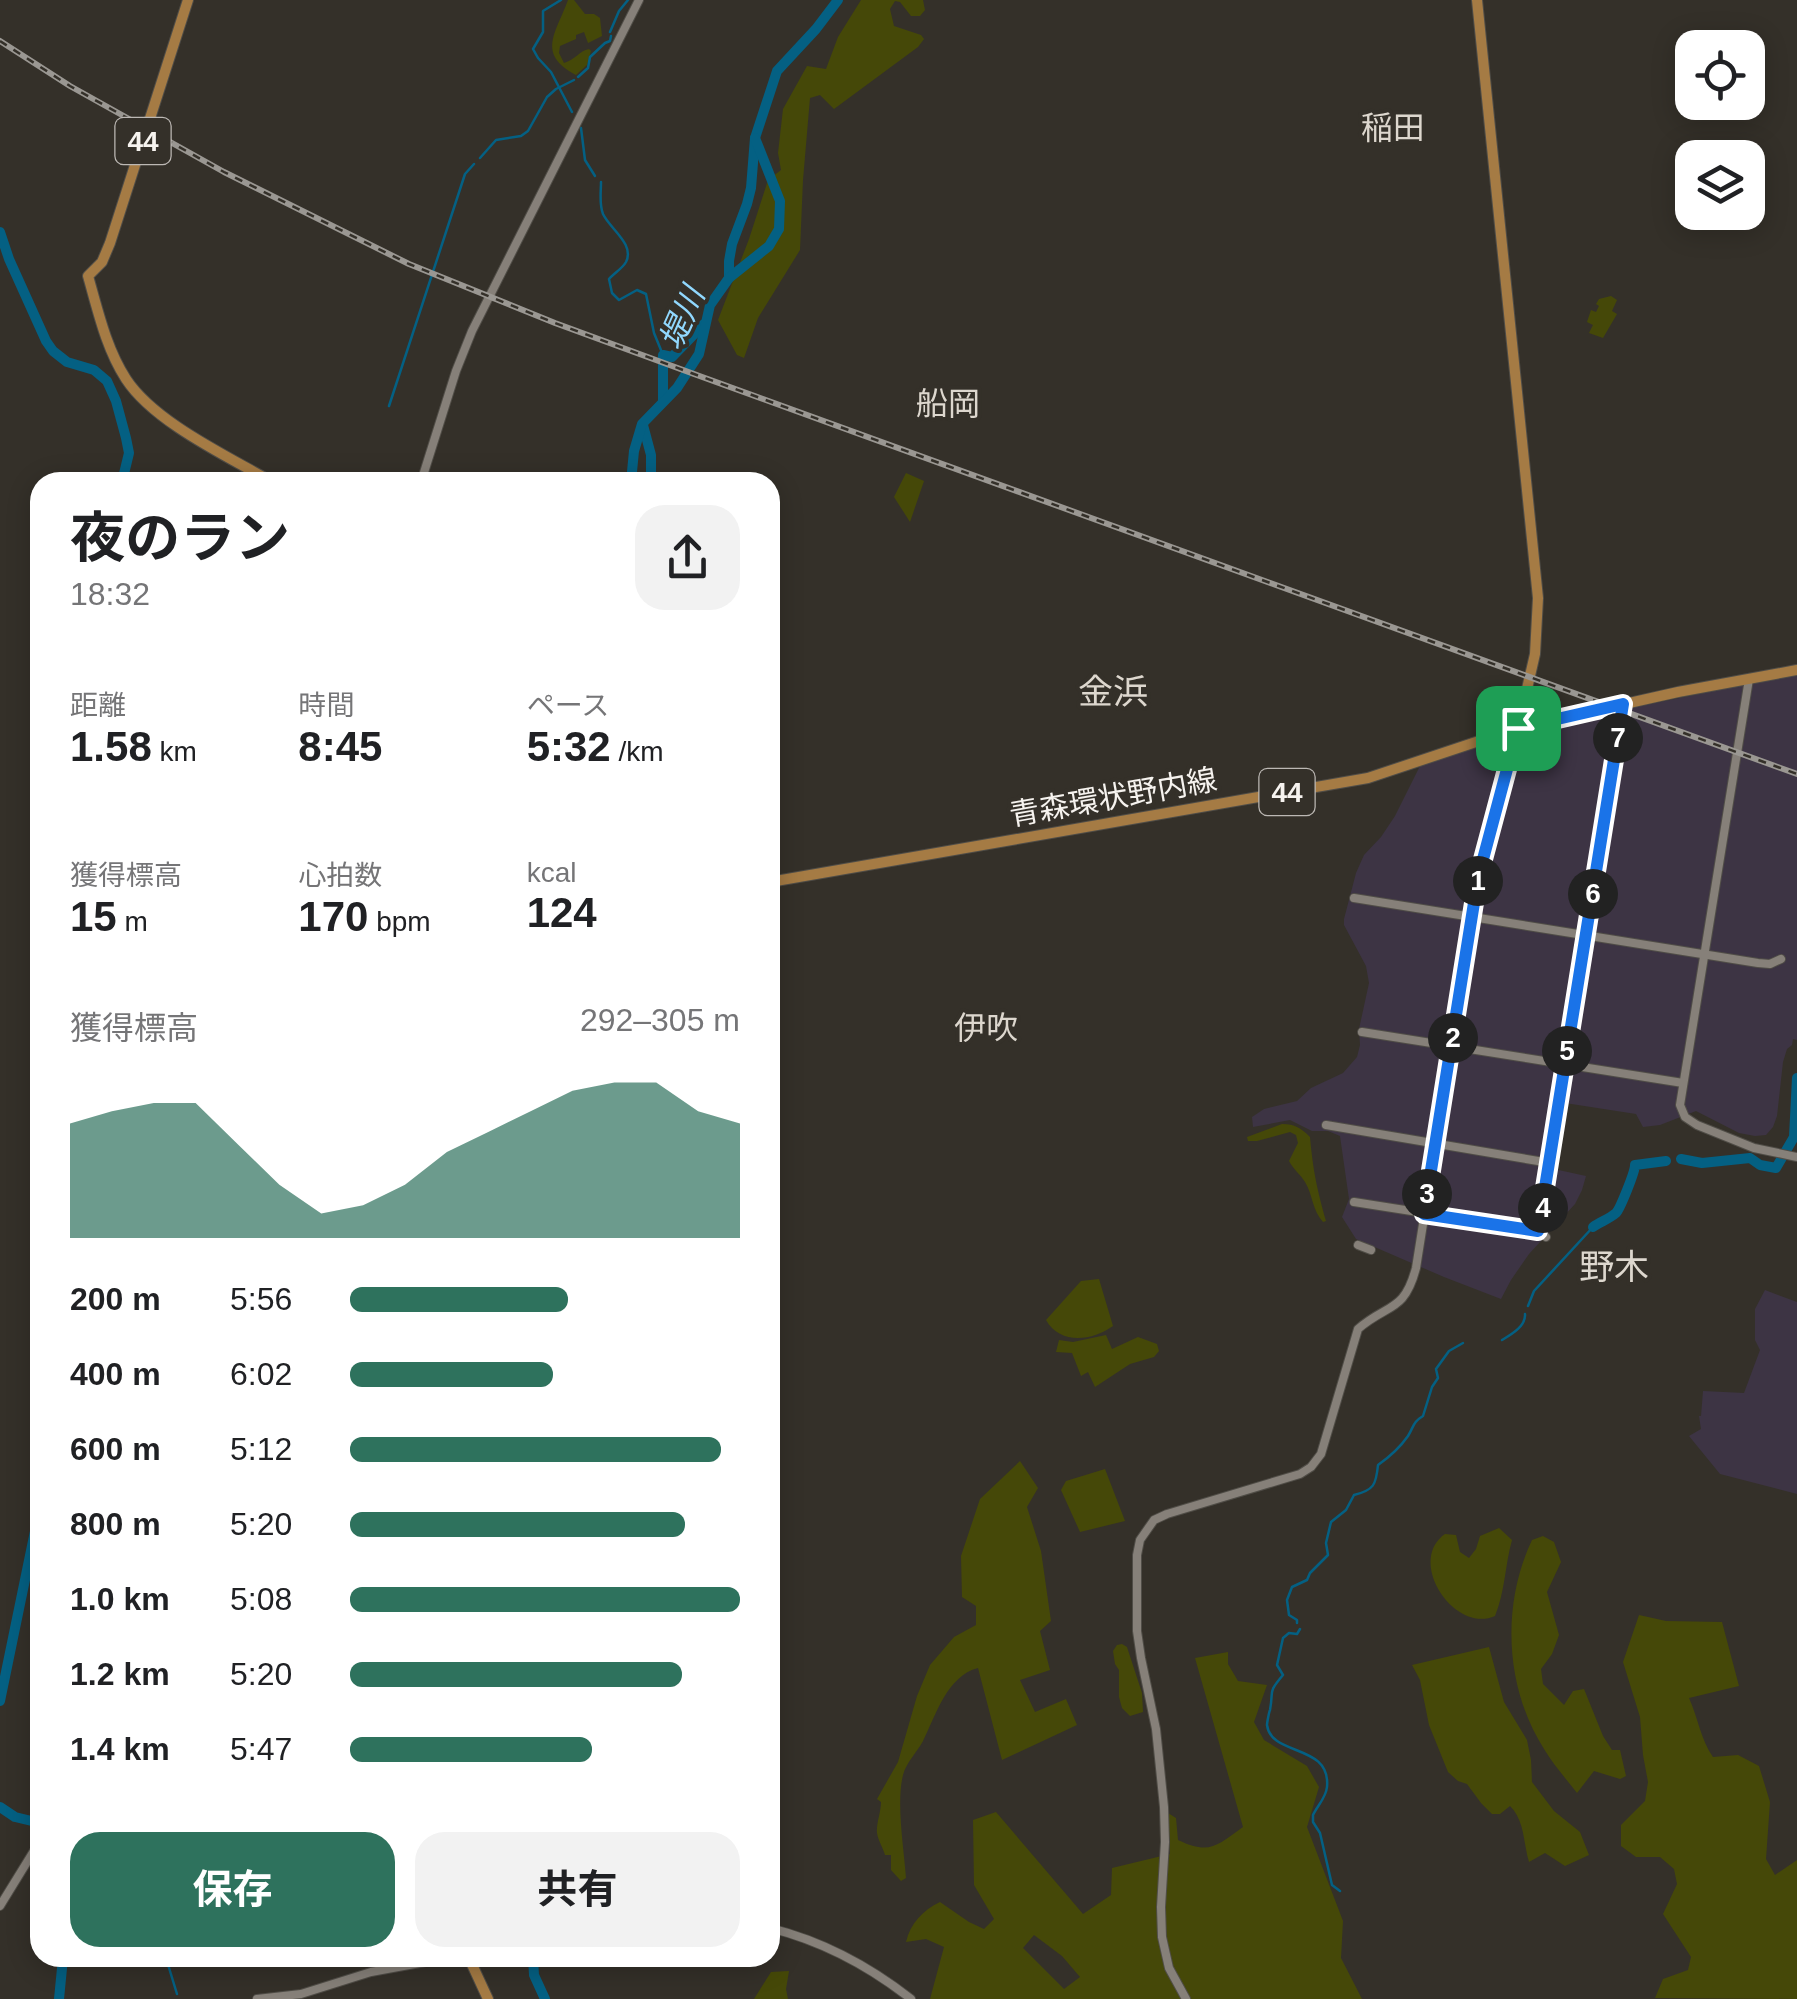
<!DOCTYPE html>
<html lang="ja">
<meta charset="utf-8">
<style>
body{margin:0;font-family:Helvetica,"Noto Sans JP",sans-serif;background:#f2f2f2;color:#202124;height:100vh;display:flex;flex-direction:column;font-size:38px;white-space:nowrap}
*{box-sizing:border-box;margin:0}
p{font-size:32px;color:#757577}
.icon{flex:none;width:55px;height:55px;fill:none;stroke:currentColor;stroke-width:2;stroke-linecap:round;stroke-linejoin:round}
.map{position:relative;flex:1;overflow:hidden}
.side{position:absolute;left:30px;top:472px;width:750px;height:1495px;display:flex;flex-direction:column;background:#fff;border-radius:30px;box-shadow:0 5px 25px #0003}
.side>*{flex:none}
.buttons{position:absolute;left:1675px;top:30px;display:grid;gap:20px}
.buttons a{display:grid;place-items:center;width:90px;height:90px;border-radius:20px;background:#fff;box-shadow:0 5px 25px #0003;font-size:50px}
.pin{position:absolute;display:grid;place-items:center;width:85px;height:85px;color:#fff;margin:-42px;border-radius:20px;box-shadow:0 5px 15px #0006}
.km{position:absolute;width:50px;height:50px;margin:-25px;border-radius:50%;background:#222;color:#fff;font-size:28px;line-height:50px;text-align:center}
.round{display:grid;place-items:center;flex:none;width:105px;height:105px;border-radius:30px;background:#f2f2f2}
.headline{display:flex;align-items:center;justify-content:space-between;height:170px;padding:0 40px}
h1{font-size:55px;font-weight:700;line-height:75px}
.metrics{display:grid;grid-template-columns:repeat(3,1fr);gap:15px;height:170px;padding:10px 40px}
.metrics div{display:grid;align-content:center}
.metrics b{font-size:42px;font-weight:700}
.metrics small{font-size:28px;font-weight:400}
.metrics p{font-size:28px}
.chart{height:280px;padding:20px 40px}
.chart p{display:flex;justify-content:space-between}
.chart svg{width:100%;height:180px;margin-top:10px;fill:#2e725d;opacity:.7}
.button{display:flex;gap:20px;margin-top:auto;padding:20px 40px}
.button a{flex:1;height:115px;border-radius:30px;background:#2e725d;color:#fff;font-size:40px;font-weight:700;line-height:115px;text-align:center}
.button a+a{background:#f2f2f2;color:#202124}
ul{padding:0 40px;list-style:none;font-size:32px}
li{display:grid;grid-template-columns:160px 120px 1fr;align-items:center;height:75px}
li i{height:25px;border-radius:12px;background:#2e725d}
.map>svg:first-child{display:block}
.industrial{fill:#3d3444}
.green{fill:#454808;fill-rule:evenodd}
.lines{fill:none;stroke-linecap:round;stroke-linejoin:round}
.stream{stroke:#046083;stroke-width:2.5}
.river{stroke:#046083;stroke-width:10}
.minor-casing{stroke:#504d47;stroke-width:10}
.major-casing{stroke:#504d47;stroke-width:12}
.minor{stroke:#868079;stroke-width:8}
.major{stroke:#a57b44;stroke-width:10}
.rail-casing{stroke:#9a9792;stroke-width:6}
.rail{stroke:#343029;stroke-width:2.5;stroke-dasharray:8;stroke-linecap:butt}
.route-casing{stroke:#fff;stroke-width:20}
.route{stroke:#1a73e8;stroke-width:12}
.labels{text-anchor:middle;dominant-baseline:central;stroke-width:8;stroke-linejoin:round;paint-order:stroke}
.shield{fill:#343029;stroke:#bcb8b4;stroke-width:2.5}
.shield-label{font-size:28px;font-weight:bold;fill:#f6f3ef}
.street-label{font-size:30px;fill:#f6f3ef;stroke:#343029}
.neighbourhood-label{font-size:32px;fill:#ddd7ce;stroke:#343029}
.water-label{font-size:32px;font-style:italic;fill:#91d8fe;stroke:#343029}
.quarter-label{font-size:35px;fill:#ddd7ce;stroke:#343029}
</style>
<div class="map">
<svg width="1797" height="1999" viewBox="0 0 1797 1999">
<rect width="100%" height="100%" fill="#343029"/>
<g class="industrial">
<polygon points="1797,674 1797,1040 1793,1039 1792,1045 1787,1049 1783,1062 1777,1116 1773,1127 1766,1135 1755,1136 1739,1133 1696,1111 1660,1125 1643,1127 1636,1114 1565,1103 1554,1169 1586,1176 1582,1190 1575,1204 1529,1254 1511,1280 1501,1299 1444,1277 1356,1239 1342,1217 1349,1199 1340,1136 1328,1131 1312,1131 1290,1120 1253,1127 1252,1117 1264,1109 1297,1101 1311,1088 1343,1073 1357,1057 1360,1045 1359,1029 1369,983 1366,966 1344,925 1344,919 1356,873 1364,855 1381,837 1395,816 1420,766 1528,729"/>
<polygon points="1765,1290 1797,1302 1797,1494 1720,1474 1689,1436 1701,1429 1699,1416 1701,1416 1703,1391 1744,1393 1760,1350 1755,1340 1755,1309"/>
</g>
<g class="green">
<path d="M568,0H574L585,14H594L600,18L602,36L588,43L584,32L576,35V39L560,46L559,53L564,63C575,60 579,51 589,49L591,51L587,65L576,75C536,54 556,33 568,0Z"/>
<polygon points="861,0 923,0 925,10 920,16 911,16 900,2 895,1 890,9 894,26 921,35 924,39 918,47 834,109 820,95 810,98 803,180 800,250 758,318 744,358 737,355 718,320 749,239 768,180 781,170 778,153 783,109 807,66 826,69 838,37"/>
<polygon points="1611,296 1617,300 1612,311 1617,314 1603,338 1589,333 1593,325 1587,322 1591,310 1596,312 1599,306 1596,304 1599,299"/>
<polygon points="906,473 924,481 910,522 894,497"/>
<path d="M1282,1124C1295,1124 1301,1128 1310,1137C1313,1170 1317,1189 1326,1221L1323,1222C1312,1210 1313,1195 1305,1182C1300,1174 1294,1170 1289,1161L1298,1143L1296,1135L1290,1132L1257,1141H1248L1247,1137Z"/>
<path d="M1099,1279L1113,1326C1092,1341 1060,1345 1046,1320L1081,1281Z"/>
<polygon points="1106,1335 1112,1349 1138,1337 1157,1344 1159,1351 1154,1357 1130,1364 1095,1387 1088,1372 1081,1376 1072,1353 1056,1352 1059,1340 1073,1342"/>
<path d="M1020,1461L1038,1488L1027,1507L1041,1551L1051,1621L1040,1631L1050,1670L1020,1680L1035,1712L1066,1699L1077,1725L1002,1760L978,1668C947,1676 936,1715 923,1741C917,1752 906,1763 903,1775C896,1803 904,1849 906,1878L901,1881L891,1870V1855H885C883,1848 878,1840 877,1833C876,1824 881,1812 881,1802L877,1799L898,1762L917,1696L930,1665L954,1637L976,1625V1606L962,1597L961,1556L980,1499Z"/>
<polygon points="1105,1469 1125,1521 1080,1532 1061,1490 1066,1481"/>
<path d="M1499,1528L1512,1540C1505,1565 1505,1592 1495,1616C1454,1634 1406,1561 1445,1534L1456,1535L1460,1552L1469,1558L1476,1549L1480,1536Z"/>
<path d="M1543,1536L1554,1542L1561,1562L1547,1592L1559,1635L1552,1654L1541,1669L1543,1684L1564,1705L1573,1691L1584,1689L1603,1736L1612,1750H1620L1626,1776L1620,1779L1594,1771L1577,1793C1566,1779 1553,1764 1544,1749C1505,1688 1501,1605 1532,1540Z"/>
<path d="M1639,1615L1666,1621L1722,1622L1739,1686L1689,1698C1698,1718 1701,1740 1713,1757L1738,1755L1759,1766L1770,1802L1766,1859L1775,1875L1797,1860V1999L1655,1998L1663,1979L1688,1970L1691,1957L1663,1914L1677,1884L1674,1869L1660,1857H1636L1621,1846V1825L1645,1801L1648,1782L1643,1755L1640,1717L1623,1662Z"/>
<polygon points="1122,1644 1127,1647 1142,1693 1143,1712 1130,1716 1122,1708 1119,1697 1119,1670 1115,1664 1113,1651 1117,1645"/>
<path d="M1489,1647L1504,1702L1527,1740L1531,1760L1532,1782L1554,1811L1580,1832L1589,1855L1565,1866L1545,1853L1529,1862C1523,1842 1525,1821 1510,1806L1500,1814H1492L1481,1803L1467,1784L1458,1781L1448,1772L1429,1725L1420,1680L1412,1665Z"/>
<path d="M1228,1652V1664L1238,1681L1267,1685L1254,1722L1264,1740L1307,1766L1319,1787L1307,1827L1343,1921L1341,1958L1362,1999H930L944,1947L926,1939L906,1942C910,1924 923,1910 940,1902L969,1922L984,1929L994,1919L974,1885L973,1820L996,1812L1083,1914L1111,1895L1112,1868L1170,1854L1168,1813L1176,1818L1178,1840C1210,1855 1216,1846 1243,1827L1195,1658ZM1034,1935L1062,1956L1080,1977L1064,1989L1023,1948Z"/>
<polygon points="789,1971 786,1989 788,1999 754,1999 771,1972"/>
</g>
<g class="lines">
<g class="stream">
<polyline points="561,0 543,11 543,32 533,49 538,58 551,72 572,112"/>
<polyline points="610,32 619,11 628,0"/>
<polyline points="578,77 588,68 590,57 605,43 610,41 611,36"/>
<polyline points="581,128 585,160 595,176"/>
<polyline points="480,158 496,140 521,136 528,131 547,97 556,89 574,80"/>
<path d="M601,182C601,192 599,204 603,214C610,229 635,244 626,262C622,269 614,273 609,279L612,293L619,300L637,290L646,294L654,333L663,355"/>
<polyline points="389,406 465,174 474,164"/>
<polyline points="1528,1306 1534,1291 1593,1227"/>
<path d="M1502,1340C1512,1334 1526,1326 1525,1314"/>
<path d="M1297,1623V1620L1289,1615L1287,1600L1292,1587L1307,1580L1310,1573L1328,1555L1326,1543L1331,1522L1346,1510L1354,1495C1374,1490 1376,1485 1378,1465C1388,1458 1401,1446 1408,1436C1414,1426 1413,1422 1423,1416L1432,1387L1438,1378L1436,1369L1449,1351L1463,1343"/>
<path d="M1300,1629L1297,1634L1289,1633L1283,1638L1277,1665L1283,1675C1267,1694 1274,1689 1270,1710C1269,1712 1267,1723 1267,1725C1271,1757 1331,1743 1327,1787C1326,1798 1317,1806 1313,1815V1822L1320,1833L1332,1885L1340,1891"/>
<polyline points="166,1958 177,1994"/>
</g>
<g class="river">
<polyline points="0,232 9,259 46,341 53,351 67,362 94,370 107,381 116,401 126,438 129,453 122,482"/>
<polyline points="729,278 729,261 732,244 747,204 751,188 755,138 777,71 816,29 838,0"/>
<polyline points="663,401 663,355 672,357 704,324"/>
<polyline points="643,425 651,455 651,482"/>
<polyline points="631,482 634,451 642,424 677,388 699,354 710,305 729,278 769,246 779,229 780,201 755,138"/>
<polyline points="1681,1159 1702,1163 1750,1158 1760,1165 1776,1168 1794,1137 1797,1078"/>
<path d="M1593,1227C1600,1222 1609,1219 1616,1213C1620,1209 1635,1172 1635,1165L1666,1161"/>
<polyline points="0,1701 40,1507"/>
<polyline points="0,1807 15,1817 40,1823"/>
<polyline points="533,1958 534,1975 545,1999"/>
<polyline points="59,1999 63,1958"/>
</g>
<defs>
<g id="minor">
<polyline points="421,482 456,371 472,331 639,0"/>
<polyline points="1749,679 1680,1105 1685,1117 1697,1125 1754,1148 1797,1157"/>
<polyline points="1354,898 1758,963 1770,964 1781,959"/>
<polyline points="1362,1032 1683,1083"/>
<polyline points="1326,1125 1550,1163"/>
<polyline points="1354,1202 1539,1231"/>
<polyline points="1546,1237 1539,1231 1623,704"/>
<polyline points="1358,1245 1371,1250"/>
<polyline points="0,1906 40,1841"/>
<path d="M770,1928C822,1941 869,1966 911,1999"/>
<polyline points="257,1999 301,1994 371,1972 447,1958"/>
<path d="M1186,1999L1169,1968L1162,1937L1161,1907L1165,1842L1164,1807L1156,1729L1141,1658L1137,1631V1555L1140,1540L1154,1520L1167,1514L1300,1474L1311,1467L1321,1454L1358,1329C1388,1303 1404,1313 1416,1268L1478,879L1518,728"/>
</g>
<g id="major">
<path d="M188,0L110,243L102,262L88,276C98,311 106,348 126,379C154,422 227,456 272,482"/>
<polyline points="1477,0 1538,598 1535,654 1518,728"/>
<polyline points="770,882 1368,778 1518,728 1678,692 1797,670"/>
<polyline points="469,1958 488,1999"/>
</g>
</defs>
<use href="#minor" class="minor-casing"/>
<use href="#major" class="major-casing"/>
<use href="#minor" class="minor"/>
<use href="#major" class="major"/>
<defs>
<polyline id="rail" points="0,41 70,86 224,172 409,264 555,323 694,374 1797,774"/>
</defs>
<use href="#rail" class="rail-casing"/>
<use href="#rail" class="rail"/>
</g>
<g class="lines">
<defs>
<polygon id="route" points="1623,704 1538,1231 1424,1214 1478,878 1518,728"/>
</defs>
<use href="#route" class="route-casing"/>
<use href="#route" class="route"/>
</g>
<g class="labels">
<g class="shield">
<rect x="115.5" y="118" width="55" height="46" rx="8"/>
<rect x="1259.5" y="769" width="55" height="46" rx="8"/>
</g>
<g class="shield-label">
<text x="143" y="141">44</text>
<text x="1287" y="792">44</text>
</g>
<g class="street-label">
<text transform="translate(1113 797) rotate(-10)">青森環状野内線</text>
</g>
<g class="neighbourhood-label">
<text x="1393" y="128">稲田</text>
<text x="948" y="404">船岡</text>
<text x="986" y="1028">伊吹</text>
</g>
<g class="water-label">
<text transform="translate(682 318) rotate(-66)">堤川</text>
</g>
<g class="quarter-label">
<text x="1113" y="691">金浜</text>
<text x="1614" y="1266">野木</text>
</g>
</g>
</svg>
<div class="buttons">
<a><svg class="icon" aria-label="locate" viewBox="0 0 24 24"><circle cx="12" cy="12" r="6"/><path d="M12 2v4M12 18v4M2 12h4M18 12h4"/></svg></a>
<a><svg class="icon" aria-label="layers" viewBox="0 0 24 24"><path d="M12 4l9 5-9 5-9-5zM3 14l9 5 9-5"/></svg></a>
</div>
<div class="pin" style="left:1518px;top:728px;background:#1e9e55"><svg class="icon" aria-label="arrive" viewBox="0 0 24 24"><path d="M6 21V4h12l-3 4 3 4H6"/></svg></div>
<b class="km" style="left:1478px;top:881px">1</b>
<b class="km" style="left:1453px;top:1038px">2</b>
<b class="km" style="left:1427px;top:1194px">3</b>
<b class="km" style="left:1543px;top:1208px">4</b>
<b class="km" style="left:1567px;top:1051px">5</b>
<b class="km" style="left:1593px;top:894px">6</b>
<b class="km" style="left:1618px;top:738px">7</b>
<section class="side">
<div class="headline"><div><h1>夜のラン</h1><p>18:32</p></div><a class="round"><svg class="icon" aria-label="share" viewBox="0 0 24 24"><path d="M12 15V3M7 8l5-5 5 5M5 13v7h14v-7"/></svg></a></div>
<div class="metrics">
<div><p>距離</p><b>1.58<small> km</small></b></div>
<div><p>時間</p><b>8:45</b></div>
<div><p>ペース</p><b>5:32<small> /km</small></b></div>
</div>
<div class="metrics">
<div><p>獲得標高</p><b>15<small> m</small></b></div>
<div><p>心拍数</p><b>170<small> bpm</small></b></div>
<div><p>kcal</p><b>124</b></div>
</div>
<div class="chart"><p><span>獲得標高</span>292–305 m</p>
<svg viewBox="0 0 160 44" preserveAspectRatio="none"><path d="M0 44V16L10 13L20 11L30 11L40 21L50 31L60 38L70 36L80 31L90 23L100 18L110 13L120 8L130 6L140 6L150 13L160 16V44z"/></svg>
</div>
<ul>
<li><b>200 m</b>5:56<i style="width:56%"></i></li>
<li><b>400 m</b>6:02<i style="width:52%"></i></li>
<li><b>600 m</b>5:12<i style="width:95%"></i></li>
<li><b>800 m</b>5:20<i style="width:86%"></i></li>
<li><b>1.0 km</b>5:08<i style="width:100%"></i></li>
<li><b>1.2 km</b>5:20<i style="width:85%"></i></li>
<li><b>1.4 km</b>5:47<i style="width:62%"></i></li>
</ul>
<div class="button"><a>保存</a><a>共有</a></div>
</section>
</div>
